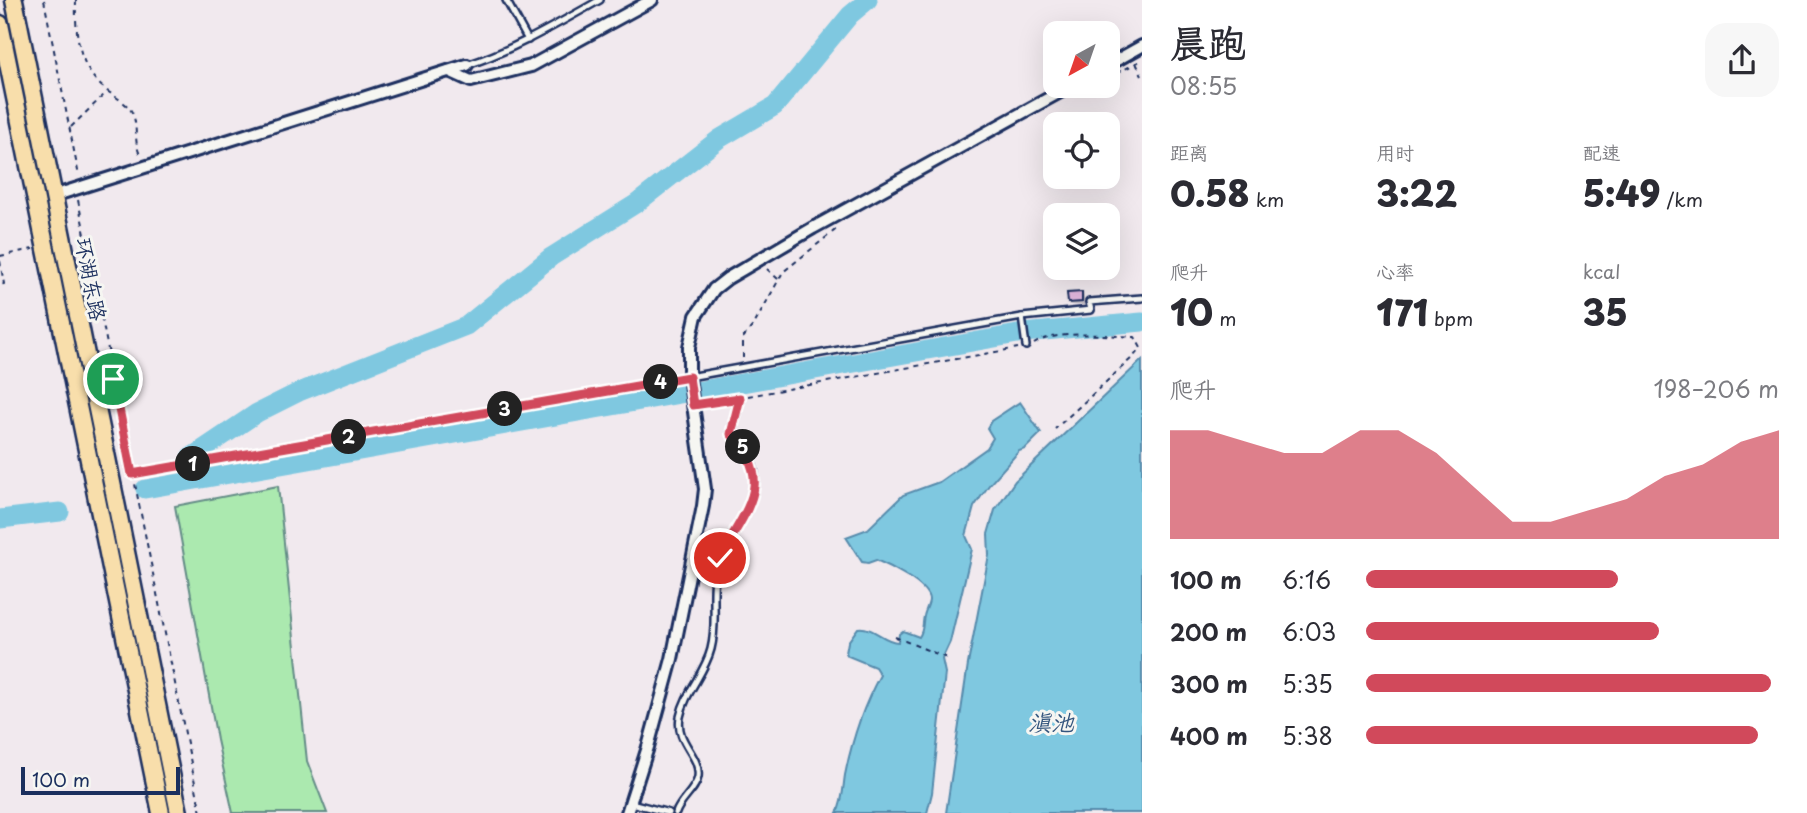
<!DOCTYPE html>
<html lang="zh">
<meta charset="utf-8">
<style>
body{margin:0;font-family:"Playpen Sans","LXGW WenKai TC",sans-serif;background:#f7f7f7;color:#2b2b33;height:100vh;display:flex;flex-direction:column;font-size:26px;white-space:nowrap}
*{box-sizing:border-box;margin:0}
p{font-size:23px;color:#7c7c81}
.icon{flex:none;width:38px;height:38px;fill:none;stroke:currentColor;stroke-width:2;stroke-linecap:round;stroke-linejoin:round}
.map{position:relative;flex:1;overflow:hidden}
.side{display:flex;flex-direction:column;background:#fff;width:665px}
.side>*{flex:none}
.needle{width:46px;rotate:220deg}
.buttons{position:absolute;left:1043px;top:21px;display:grid;gap:14px}
.buttons a{display:grid;place-items:center;width:77px;height:77px;border-radius:14px;background:#fff;box-shadow:0 7px 28px #0002;font-size:35px}
.scale{position:absolute;left:21px;bottom:18px;width:159px;box-sizing:border-box;padding-left:7px;border:4px solid #1b2f5e;border-top:0;font-size:19px;line-height:24px;white-space:nowrap;color:#1b2f5e;-webkit-text-stroke:5px #f6f6f2;paint-order:stroke}
.pin{position:absolute;display:grid;place-items:center;width:60px;height:60px;color:#fff;margin:-30px;border:4px solid #fff;border-radius:50%;box-shadow:0 2px 7px #0007}
.km{position:absolute;width:35px;height:35px;margin:-18px;border-radius:50%;background:#222;color:#fff;font-size:19px;line-height:35px;text-align:center}
.round{display:grid;place-items:center;flex:none;width:74px;height:74px;border-radius:21px;background:#f7f7f7}
.overview{display:flex;align-items:center;justify-content:space-between;height:119px;padding:0 28px}
h1{font-size:38px;font-weight:800;line-height:52px}
.figures{display:grid;grid-template-columns:repeat(3,1fr);gap:10px;height:119px;padding:7px 28px}
.figures div{display:grid;align-content:center}
.figures b{font-size:35px;font-weight:800}
.figures small{font-size:19px;font-weight:400}
.figures p{font-size:19px}
.chart{height:196px;padding:14px 28px}
.chart p{display:flex;justify-content:space-between}
.chart svg{width:100%;height:126px;margin-top:7px;fill:#d1495b;opacity:.7}
ul{padding:0 28px;list-style:none;font-size:23px}
li{display:grid;grid-template-columns:112px 84px 1fr;align-items:center;height:52px}
li i{height:18px;border-radius:9px;background:#d1495b}
main{display:flex;flex:1;min-height:0}
.map>svg:first-child{display:block}
.green{fill:#abe9af;stroke:#638c86;stroke-width:2}
.water{fill:#7fc8e0;stroke:#578bac;stroke-width:2}
.lines{fill:none;stroke-linecap:round;stroke-linejoin:round}
.river{stroke:#7fc8e0;stroke-width:19}
.building{fill:#dfb6dc;stroke:#1b2f5e;stroke-width:2;filter:url(#shadow)}
.service-casing{stroke:#1b2f5e;stroke-width:10}
.minor-casing{stroke:#1b2f5e;stroke-width:16}
.primary-casing{stroke:#1b2f5e;stroke-width:21}
.path{stroke:#1b2f5e;stroke-width:2;stroke-dasharray:5 5;stroke-linecap:butt}
.service{stroke:#f6f6f2;stroke-width:5}
.minor{stroke:#f6f6f2;stroke-width:10}
.primary{stroke:#f8deab;stroke-width:16}
.route-casing{stroke:#fff;stroke-width:14}
.route{stroke:#d1495b;stroke-width:9}
.labels{text-anchor:middle;dominant-baseline:central;stroke-width:6;stroke-linejoin:round;paint-order:stroke}
.street-label{font-size:21px;fill:#1b2f5e;stroke:#f6f6f2}
.water-label{font-size:23px;font-style:italic;fill:#34557e;stroke:#f6f6f2}
</style>
<main>
<div class="map">
<svg width="1142" height="813" viewBox="0 0 1142 813">
<defs>
<filter id="shadow"><feDropShadow dx="4" dy="4" stdDeviation="3.5" flood-color="#0004"/></filter>
</defs>
<rect width="100%" height="100%" fill="#f1e9ee"/>
<filter id="ink" filterUnits="userSpaceOnUse"><feTurbulence type="fractalNoise" baseFrequency=".0143" numOctaves="2"/><feDisplacementMap in="SourceGraphic" scale="14" xChannelSelector="R" yChannelSelector="G"/><feConvolveMatrix kernelMatrix="1 2 1 2 8 2 1 2 1" color-interpolation-filters="sRGB"/></filter>
<g filter="url(#ink)">
<polygon class="green" points="278,486 307,761 327,813 233,813 217,740 175,506"/>
<g class="water">
<polygon points="1142,360 1142,813 946,813 968,664 989,555 988,534 995,510 1015,481"/>
<path d="M1020,402L1041,433L1025,449L1019,451L989,485L974,507L966,536L972,549L950,642L942,659L945,673L932,793L927,813H837C843,801 843,788 845,775C852,740 863,706 880,675L875,667L848,656L846,653L848,642L858,628C874,626 883,642 898,642L899,634L903,631L919,637C924,630 922,624 924,616C925,611 929,604 929,600C929,585 888,565 876,560L868,563L862,562L846,537L868,529L903,495L939,482L987,448L993,438L987,428L991,421Z"/>
</g>
<g class="lines">
<g class="river">
<polyline points="190,458 257,413 299,392 466,326 551,257 637,203 719,139 775,106 850,15 868,0"/>
<polyline points="145,489 1023,333 1142,322"/>
<polyline points="0,519 60,512"/>
</g>
</g>
<polygon class="building" points="1082,292 1082,302 1068,303 1067,293"/>
<g class="lines">
<defs>
<g id="service">
<polyline points="506,0 528,40"/>
<path d="M467,65C514,50 557,24 600,0"/>
<polyline points="1022,317 1026,346"/>
<polyline points="689,377 1022,317 1091,310 1089,302 1142,298"/>
<polyline points="631,803 669,813"/>
<path d="M676,813C680,800 696,790 698,777C701,755 675,743 680,717C685,692 705,673 711,649C719,619 708,588 720,558C731,532 754,509 755,480C756,462 743,447 731,434L740,398"/>
</g>
<g id="minor">
<polyline points="1108,65 1142,46"/>
<polyline points="449,71 471,81 531,66 652,0"/>
<polyline points="53,196 467,65"/>
<polyline points="627,813 648,747 672,659 703,506 705,489 689,377 689,347 696,316 714,289 728,278 813,228 1071,86"/>
</g>
<g id="primary">
<polyline points="14,0 179,813"/>
<polyline points="0,24 161,813"/>
</g>
</defs>
<use href="#service" class="service-casing"/>
<use href="#minor" class="minor-casing"/>
<use href="#primary" class="primary-casing"/>
<g class="path">
<polyline points="44,0 79,176"/>
<path d="M76,0C75,32 78,68 105,89C113,96 124,101 130,109C140,123 132,142 141,156"/>
<polyline points="1136,63 1142,75"/>
<polyline points="1108,78 1142,60"/>
<polyline points="1080,94 1094,86"/>
<polyline points="71,127 107,92"/>
<polyline points="78,200 201,813"/>
<polyline points="0,256 33,249"/>
<polyline points="0,261 4,284 0,285"/>
<polyline points="767,269 778,279"/>
<path d="M1034,344C1055,329 1110,336 1135,337L1141,348L1133,357L1055,429"/>
<polyline points="743,358 743,338 755,323 783,272 839,227"/>
<polyline points="748,396 1018,348"/>
<polyline points="703,403 732,399"/>
<polyline points="132,474 678,379"/>
<polyline points="895,637 947,658"/>
</g>
<use href="#service" class="service"/>
<use href="#minor" class="minor"/>
<use href="#primary" class="primary"/>
</g>
</g>
<g class="lines" filter="url(#ink)">
<defs>
<path id="route" d="M113,379L132,474L689,377L693,405L740,398L731,434C777,483 745,509 720,558"/>
</defs>
<use href="#route" class="route-casing"/>
<use href="#route" class="route"/>
</g>
<g class="labels">
<g class="street-label">
<text transform="translate(92 279) rotate(79)">环湖东路</text>
</g>
<g class="water-label">
<text x="1051" y="721">滇池</text>
</g>
</g>
</svg>
<div class="buttons">
<a><svg class="needle" viewBox="-14 -14 28 28"><path d="M0-13l5 13h-10z" fill="#e53935"/><path d="M0 13l5-13h-10z" fill="#7c7c81"/></svg></a>
<a><svg class="icon" aria-label="locate" viewBox="0 0 24 24"><circle cx="12" cy="12" r="6"/><path d="M12 2v4M12 18v4M2 12h4M18 12h4"/></svg></a>
<a><svg class="icon" aria-label="layers" viewBox="0 0 24 24"><path d="M12 4l9 5-9 5-9-5zM3 14l9 5 9-5"/></svg></a>
</div>
<div class="scale">100 m</div>
<div class="pin" style="left:113px;top:379px;background:#1e9e55"><svg class="icon" aria-label="arrive" viewBox="0 0 24 24"><path d="M6 21V4h12l-3 4 3 4H6"/></svg></div>
<div class="pin" style="left:720px;top:558px;background:#d93025"><svg class="icon" aria-label="check" viewBox="0 0 24 24"><path d="M5 12l5 5 9-10"/></svg></div>
<b class="km" style="left:193px;top:464px">1</b>
<b class="km" style="left:349px;top:437px">2</b>
<b class="km" style="left:505px;top:409px">3</b>
<b class="km" style="left:661px;top:382px">4</b>
<b class="km" style="left:743px;top:447px">5</b>
</div>
<section class="side">
<div class="overview"><div><h1>晨跑</h1><p>08:55</p></div><a class="round"><svg class="icon" aria-label="share" viewBox="0 0 24 24"><path d="M12 15V3M7 8l5-5 5 5M5 13v7h14v-7"/></svg></a></div>
<div class="figures">
<div><p>距离</p><b>0.58<small> km</small></b></div>
<div><p>用时</p><b>3:22</b></div>
<div><p>配速</p><b>5:49<small> /km</small></b></div>
</div>
<div class="figures">
<div><p>爬升</p><b>10<small> m</small></b></div>
<div><p>心率</p><b>171<small> bpm</small></b></div>
<div><p>kcal</p><b>35</b></div>
</div>
<div class="chart"><p><span>爬升</span>198–206 m</p>
<svg viewBox="0 0 160 44" preserveAspectRatio="none"><path d="M0 44V6L10 6L20 10L30 14L40 14L50 6L60 6L70 14L80 26L90 38L100 38L110 34L120 30L130 22L140 18L150 10L160 6V44z"/></svg>
</div>
<ul>
<li><b>100 m</b>6:16<i style="width:61%"></i></li>
<li><b>200 m</b>6:03<i style="width:71%"></i></li>
<li><b>300 m</b>5:35<i style="width:98%"></i></li>
<li><b>400 m</b>5:38<i style="width:95%"></i></li>
</ul>
</section>
</main>
